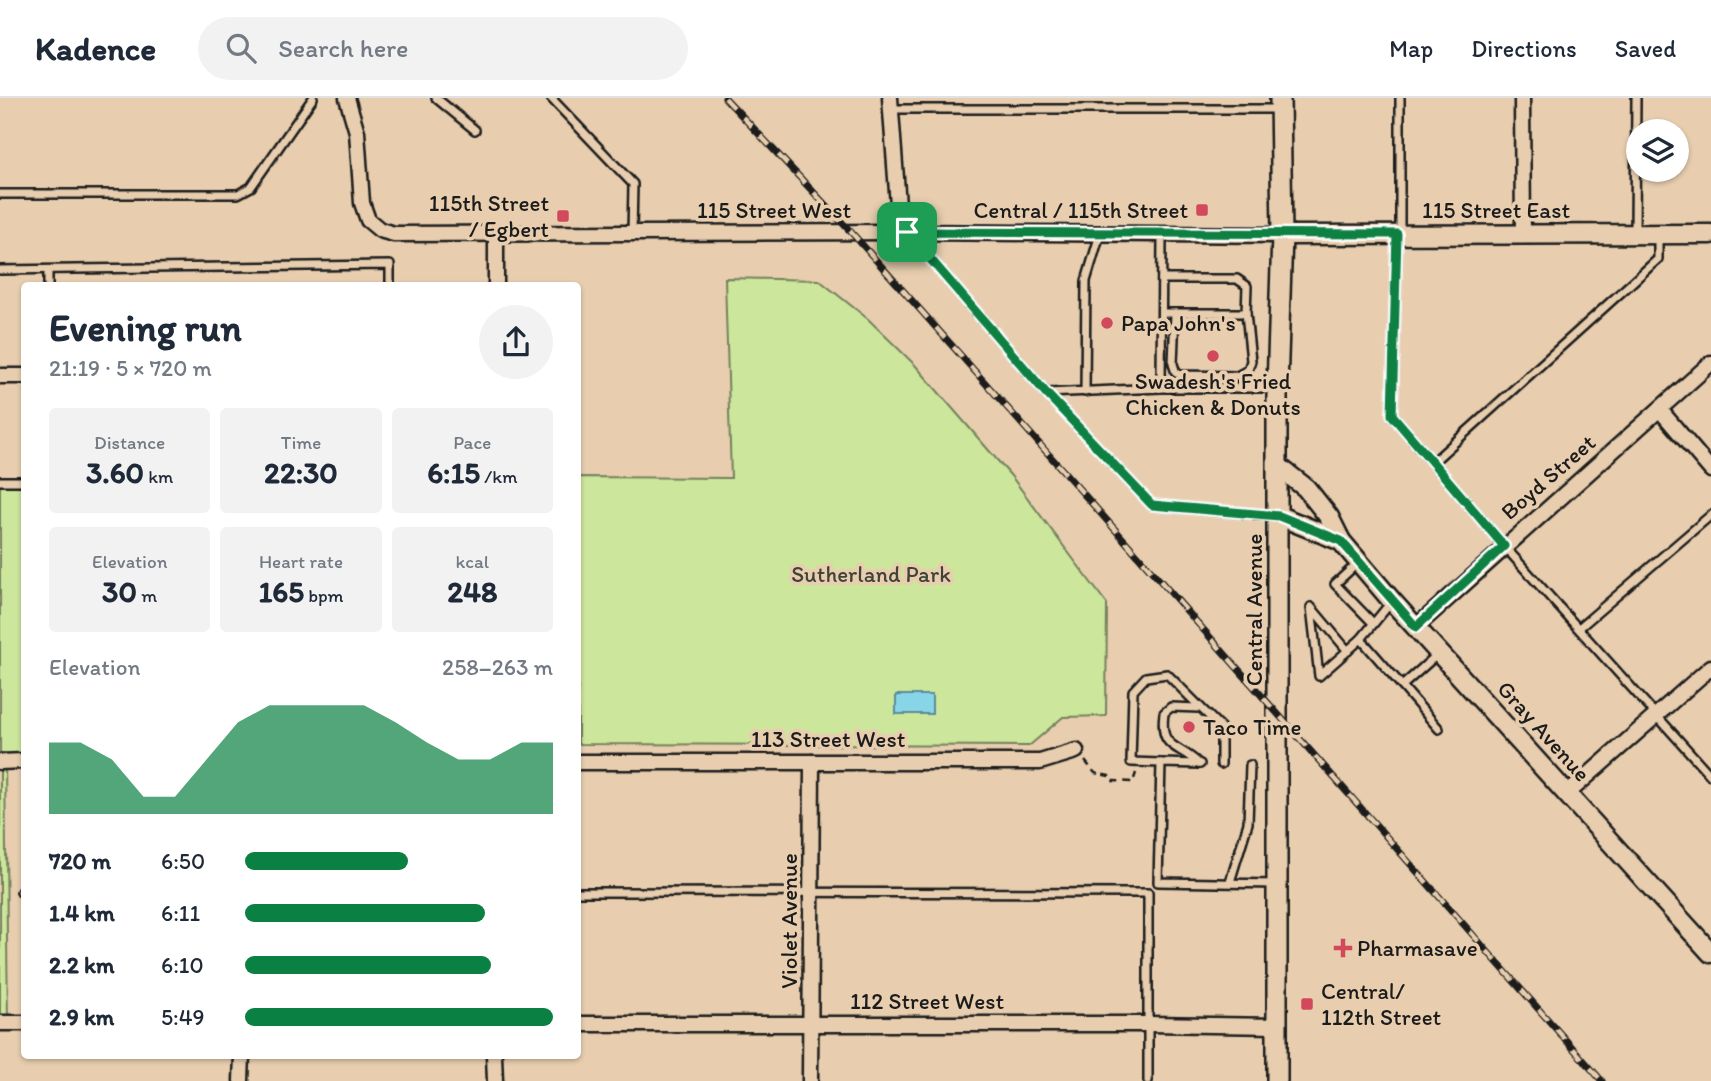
<!DOCTYPE html>
<meta charset="utf-8">
<style>
body{margin:0;font-family:Itim,sans-serif;background:#f2f2f3;color:#1f2937;height:100vh;display:flex;flex-direction:column;font-size:26px;white-space:nowrap}
*{box-sizing:border-box;margin:0}
p{font-size:23px;color:#747a83}
.icon{flex:none;width:38px;height:38px;fill:none;stroke:currentColor;stroke-width:2;stroke-linecap:round;stroke-linejoin:round}
.map{position:relative;flex:1;overflow:hidden}
.details{position:absolute;left:21px;top:184px;width:560px;height:777px;display:flex;flex-direction:column;background:#fff;border-radius:7px;box-shadow:0 2px 5px #0004}
.details>*{flex:none}
.tools{position:absolute;left:1626px;top:21px;display:grid;gap:14px}
.tools a{display:grid;place-items:center;width:63px;height:63px;border-radius:50%;background:#fff;box-shadow:0 2px 5px #0004;font-size:35px}
.pin{position:absolute;display:grid;place-items:center;width:60px;height:60px;color:#fff;margin:-30px;border-radius:14px;box-shadow:0 4px 10px #0006}
.round{display:grid;place-items:center;flex:none;width:74px;height:74px;border-radius:37px;background:#f2f2f3}
.head{display:flex;align-items:center;justify-content:space-between;height:119px;padding:0 28px}
h1{font-size:38px;font-weight:700;line-height:52px}
.stats{display:grid;grid-template-columns:repeat(3,1fr);gap:10px;height:119px;padding:7px 28px}
.stats div{display:grid;align-content:center;border-radius:7px;background:#f2f2f3;text-align:center}
.stats b{font-size:30px;font-weight:700}
.stats small{font-size:19px;font-weight:400}
.stats p{font-size:19px}
.chart{height:196px;padding:14px 28px}
.chart p{display:flex;justify-content:space-between}
.chart svg{width:100%;height:126px;margin-top:7px;fill:#0b8043;opacity:.7}
ul{padding:0 28px;list-style:none;font-size:23px}
li{display:grid;grid-template-columns:112px 84px 1fr;align-items:center;height:52px}
li i{height:18px;border-radius:9px;background:#0b8043}
header{display:flex;align-items:center;gap:42px;box-sizing:border-box;height:98px;padding:0 35px;background:#fff;border-bottom:2px solid #e0e1e3}
header strong{font-size:33px}
nav{display:flex;gap:38px;margin-inline-start:auto;font-size:24px}
.search{width:490px;height:63px;background:#f2f2f3;display:flex;align-items:center;gap:18px;box-sizing:border-box;padding:0 24px;border-radius:38px;color:#747a83;font-size:26px}
.map>svg:first-child{display:block}
.green{fill:#cce69c;stroke:#74815c;stroke-width:2}
.water{fill:#88d5e8;stroke:#5d8b96;stroke-width:2}
.lines{fill:none;stroke-linecap:round;stroke-linejoin:round}
.service-casing{stroke:#1c1c1c;stroke-width:12}
.minor-casing{stroke:#1c1c1c;stroke-width:19}
.tertiary-casing{stroke:#1c1c1c;stroke-width:23}
.secondary-casing{stroke:#1c1c1c;stroke-width:24}
.path{stroke:#1c1c1c;stroke-width:2.5;stroke-dasharray:7 5;stroke-linecap:butt}
.service{stroke:#e8ceaf;stroke-width:7}
.minor{stroke:#e8ceaf;stroke-width:14}
.tertiary{stroke:#e8ceaf;stroke-width:18}
.secondary{stroke:#e8ceaf;stroke-width:19}
.rail-casing{stroke:#1c1c1c;stroke-width:7}
.rail{stroke:#e8ceaf;stroke-width:4.5;stroke-dasharray:13;stroke-linecap:butt}
.route-casing{stroke:#fff;stroke-width:14}
.route{stroke:#0b8043;stroke-width:9}
.poi-dot{fill:#d1495b;stroke:#e8ceaf;stroke-width:2.5}
.labels{text-anchor:middle;dominant-baseline:central;stroke-width:7;stroke-linejoin:round;paint-order:stroke}
.poi-label{font-size:23px;fill:#1c1c1c;stroke:#e8ceaf;text-anchor:start}
.street-label{font-size:23px;fill:#1c1c1c;stroke:#e8ceaf}
.park-label{font-size:23px;fill:#3f4436;stroke:#e8ceaf}
</style>
<header>
<strong>Kadence</strong>
<div class="search"><svg class="icon" aria-label="search" viewBox="0 0 24 24"><circle cx="10" cy="10" r="6"/><path d="M15 15l6 6"/></svg>Search here</div>
<nav><a>Map</a><a>Directions</a><a>Saved</a></nav>
</header>
<div class="map">
<svg width="1711" height="983" viewBox="0 0 1711 983">
<rect width="100%" height="100%" fill="#e8ceaf"/>
<filter id="ink" filterUnits="userSpaceOnUse"><feTurbulence type="fractalNoise" baseFrequency=".0143" numOctaves="2"/><feDisplacementMap in="SourceGraphic" scale="14" xChannelSelector="R" yChannelSelector="G"/><feConvolveMatrix kernelMatrix="1 2 1 2 8 2 1 2 1" color-interpolation-filters="sRGB"/></filter>
<g filter="url(#ink)">
<g class="green">
<polygon points="725,180 819,182 868,221 915,267 1011,378 1107,506 1106,618 1063,619 1029,648 578,646 578,379 731,380"/>
<polygon points="0,383 24,383 24,663 5,664 8,925 0,925"/>
</g>
<rect class="water" x="896" y="597" width="36" height="19"/>
<g class="lines">
<defs>
<g id="service">
<polyline points="436,0 475,32"/>
<polyline points="551,0 633,86 632,136"/>
<polyline points="890,11 1280,11"/>
<polyline points="0,96 238,96 251,89 313,0"/>
<polyline points="908,135 1046,295 1152,407 1275,418"/>
<polyline points="1635,135 1636,0"/>
<polyline points="1400,136 1400,0"/>
<polyline points="1397,138 1392,317 1504,448 1711,678"/>
<polyline points="0,172 390,167 390,187"/>
<polyline points="48,173 48,187"/>
<polyline points="1162,181 1237,181 1247,188 1246,215 1162,215"/>
<polyline points="1175,215 1173,266 1176,275 1181,277 1237,278 1248,272 1251,263 1246,215"/>
<polyline points="1161,290 1162,137"/>
<polyline points="1085,294 1086,183 1100,136"/>
<polyline points="1046,295 1161,290 1276,290"/>
<polyline points="1433,364 1658,161 1658,136"/>
<polyline points="0,383 24,383"/>
<polyline points="1359,464 1335,486 1373,525"/>
<polyline points="1392,503 1361,541 1402,588"/>
<polyline points="1579,530 1711,417"/>
<polyline points="1348,553 1311,509 1319,578 1361,541"/>
<path d="M1199,610L1171,609L1164,615C1159,653 1178,645 1199,666"/>
<polyline points="1439,631 1402,588 1439,555"/>
<polyline points="1161,665 1131,664 1133,593 1146,579 1167,576 1221,630 1221,666"/>
<polyline points="1200,666 1161,665 1158,784 1276,786"/>
<polyline points="1230,784 1248,725 1250,667"/>
<polyline points="21,794 24,794"/>
<polyline points="578,794 1148,795 1148,983"/>
</g>
<g id="minor">
<polyline points="347,0 357,34 362,105 368,122 380,132 394,136 907,134 1282,137"/>
<polyline points="890,0 900,134"/>
<polyline points="1522,0 1523,137"/>
<polyline points="496,137 496,187"/>
<polyline points="0,278 24,278"/>
<polyline points="1660,312 1711,372"/>
<polyline points="1416,529 1711,265"/>
<polyline points="0,664 24,663"/>
<polyline points="578,664 1040,664 1076,653"/>
<polyline points="1567,696 1711,569"/>
<polyline points="0,925 24,925"/>
<polyline points="578,926 1148,926 1277,928"/>
<polyline points="494,957 495,983"/>
<polyline points="241,983 242,957"/>
<polyline points="810,983 812,664"/>
</g>
<g id="tertiary">
<polyline points="1282,137 1711,136"/>
<polyline points="1279,369 1306,390 1329,419 1341,443 1392,503 1711,855"/>
<polyline points="1279,418 1341,443"/>
</g>
<polyline id="secondary" points="1277,983 1277,290 1282,137 1280,0"/>
</defs>
<use href="#service" class="service-casing"/>
<use href="#minor" class="minor-casing"/>
<use href="#tertiary" class="tertiary-casing"/>
<use href="#secondary" class="secondary-casing"/>
<polyline class="path" points="1085,663 1095,675 1109,678 1112,683 1133,684 1136,675"/>
<use href="#service" class="service"/>
<use href="#minor" class="minor"/>
<use href="#tertiary" class="tertiary"/>
<use href="#secondary" class="secondary"/>
<defs>
<polyline id="rail" points="725,0 851,134 1020,324 1602,983"/>
</defs>
<use href="#rail" class="rail-casing"/>
<use href="#rail" class="rail"/>
</g>
</g>
<g class="lines" filter="url(#ink)">
<defs>
<polygon id="route" points="907,134 1397,136 1392,317 1504,448 1416,529 1341,443 1279,418 1152,407 1046,295"/>
</defs>
<use href="#route" class="route-casing"/>
<use href="#route" class="route"/>
</g>
<g class="poi-dot">
<rect x="1195" y="105" width="14" height="14" rx="3.5"/>
<rect x="556" y="111" width="14" height="14" rx="3.5"/>
<circle cx="1107" cy="225" r="7"/>
<circle cx="1213" cy="258" r="7"/>
<circle cx="1189" cy="629" r="7"/>
<path d="M1339.5 839.5h7v7h7v7h-7v7h-7v-7h-7v-7h7z"/>
<rect x="1300" y="899" width="14" height="14" rx="3.5"/>
</g>
<g class="labels">
<g class="poi-label">
<text x="549" y="105" text-anchor="end">115th Street<tspan x="549" dy="26">/ Egbert</tspan></text>
<text x="1188" y="112" text-anchor="end">Central / 115th Street</text>
<text x="1121" y="225">Papa John's</text>
<text x="1213" y="283" text-anchor="middle">Swadesh's Fried<tspan x="1213" dy="26">Chicken &amp; Donuts</tspan></text>
<text x="1203" y="629">Taco Time</text>
<text x="1357" y="850">Pharmasave</text>
<text x="1321" y="893">Central/<tspan x="1321" dy="26">112th Street</tspan></text>
</g>
<g class="street-label">
<text x="774" y="112">115 Street West</text>
<text x="1496" y="112">115 Street East</text>
<text transform="translate(1548 379) rotate(-41)">Boyd Street</text>
<text transform="translate(1254 512) rotate(-90)">Central Avenue</text>
<text transform="translate(1544 633) rotate(48)">Gray Avenue</text>
<text x="828" y="641">113 Street West</text>
<text transform="translate(789 823) rotate(-90)">Violet Avenue</text>
<text x="927" y="903">112 Street West</text>
</g>
<g class="park-label">
<text x="871" y="476">Sutherland Park</text>
</g>
</g>
</svg>
<div class="tools">
<a><svg class="icon" aria-label="layers" viewBox="0 0 24 24"><path d="M12 4l9 5-9 5-9-5zM3 14l9 5 9-5"/></svg></a>
</div>
<div class="pin" style="left:907px;top:134px;background:#1e9e55"><svg class="icon" aria-label="arrive" viewBox="0 0 24 24"><path d="M6 21V4h12l-3 4 3 4H6"/></svg></div>
<section class="details">
<div class="head"><div><h1>Evening run</h1><p>21:19 · 5 × 720 m</p></div><a class="round"><svg class="icon" aria-label="share" viewBox="0 0 24 24"><path d="M12 15V3M7 8l5-5 5 5M5 13v7h14v-7"/></svg></a></div>
<div class="stats">
<div><p>Distance</p><b>3.60<small> km</small></b></div>
<div><p>Time</p><b>22:30</b></div>
<div><p>Pace</p><b>6:15<small> /km</small></b></div>
</div>
<div class="stats">
<div><p>Elevation</p><b>30<small> m</small></b></div>
<div><p>Heart rate</p><b>165<small> bpm</small></b></div>
<div><p>kcal</p><b>248</b></div>
</div>
<div class="chart"><p><span>Elevation</span>258–263 m</p>
<svg viewBox="0 0 160 44" preserveAspectRatio="none"><path d="M0 44V19L10 19L20 25L30 38L40 38L50 25L60 12L70 6L80 6L90 6L100 6L110 12L120 19L130 25L140 25L150 19L160 19V44z"/></svg>
</div>
<ul>
<li><b>720 m</b>6:50<i style="width:53%"></i></li>
<li><b>1.4 km</b>6:11<i style="width:78%"></i></li>
<li><b>2.2 km</b>6:10<i style="width:80%"></i></li>
<li><b>2.9 km</b>5:49<i style="width:100%"></i></li>
</ul>
</section>
</div>
